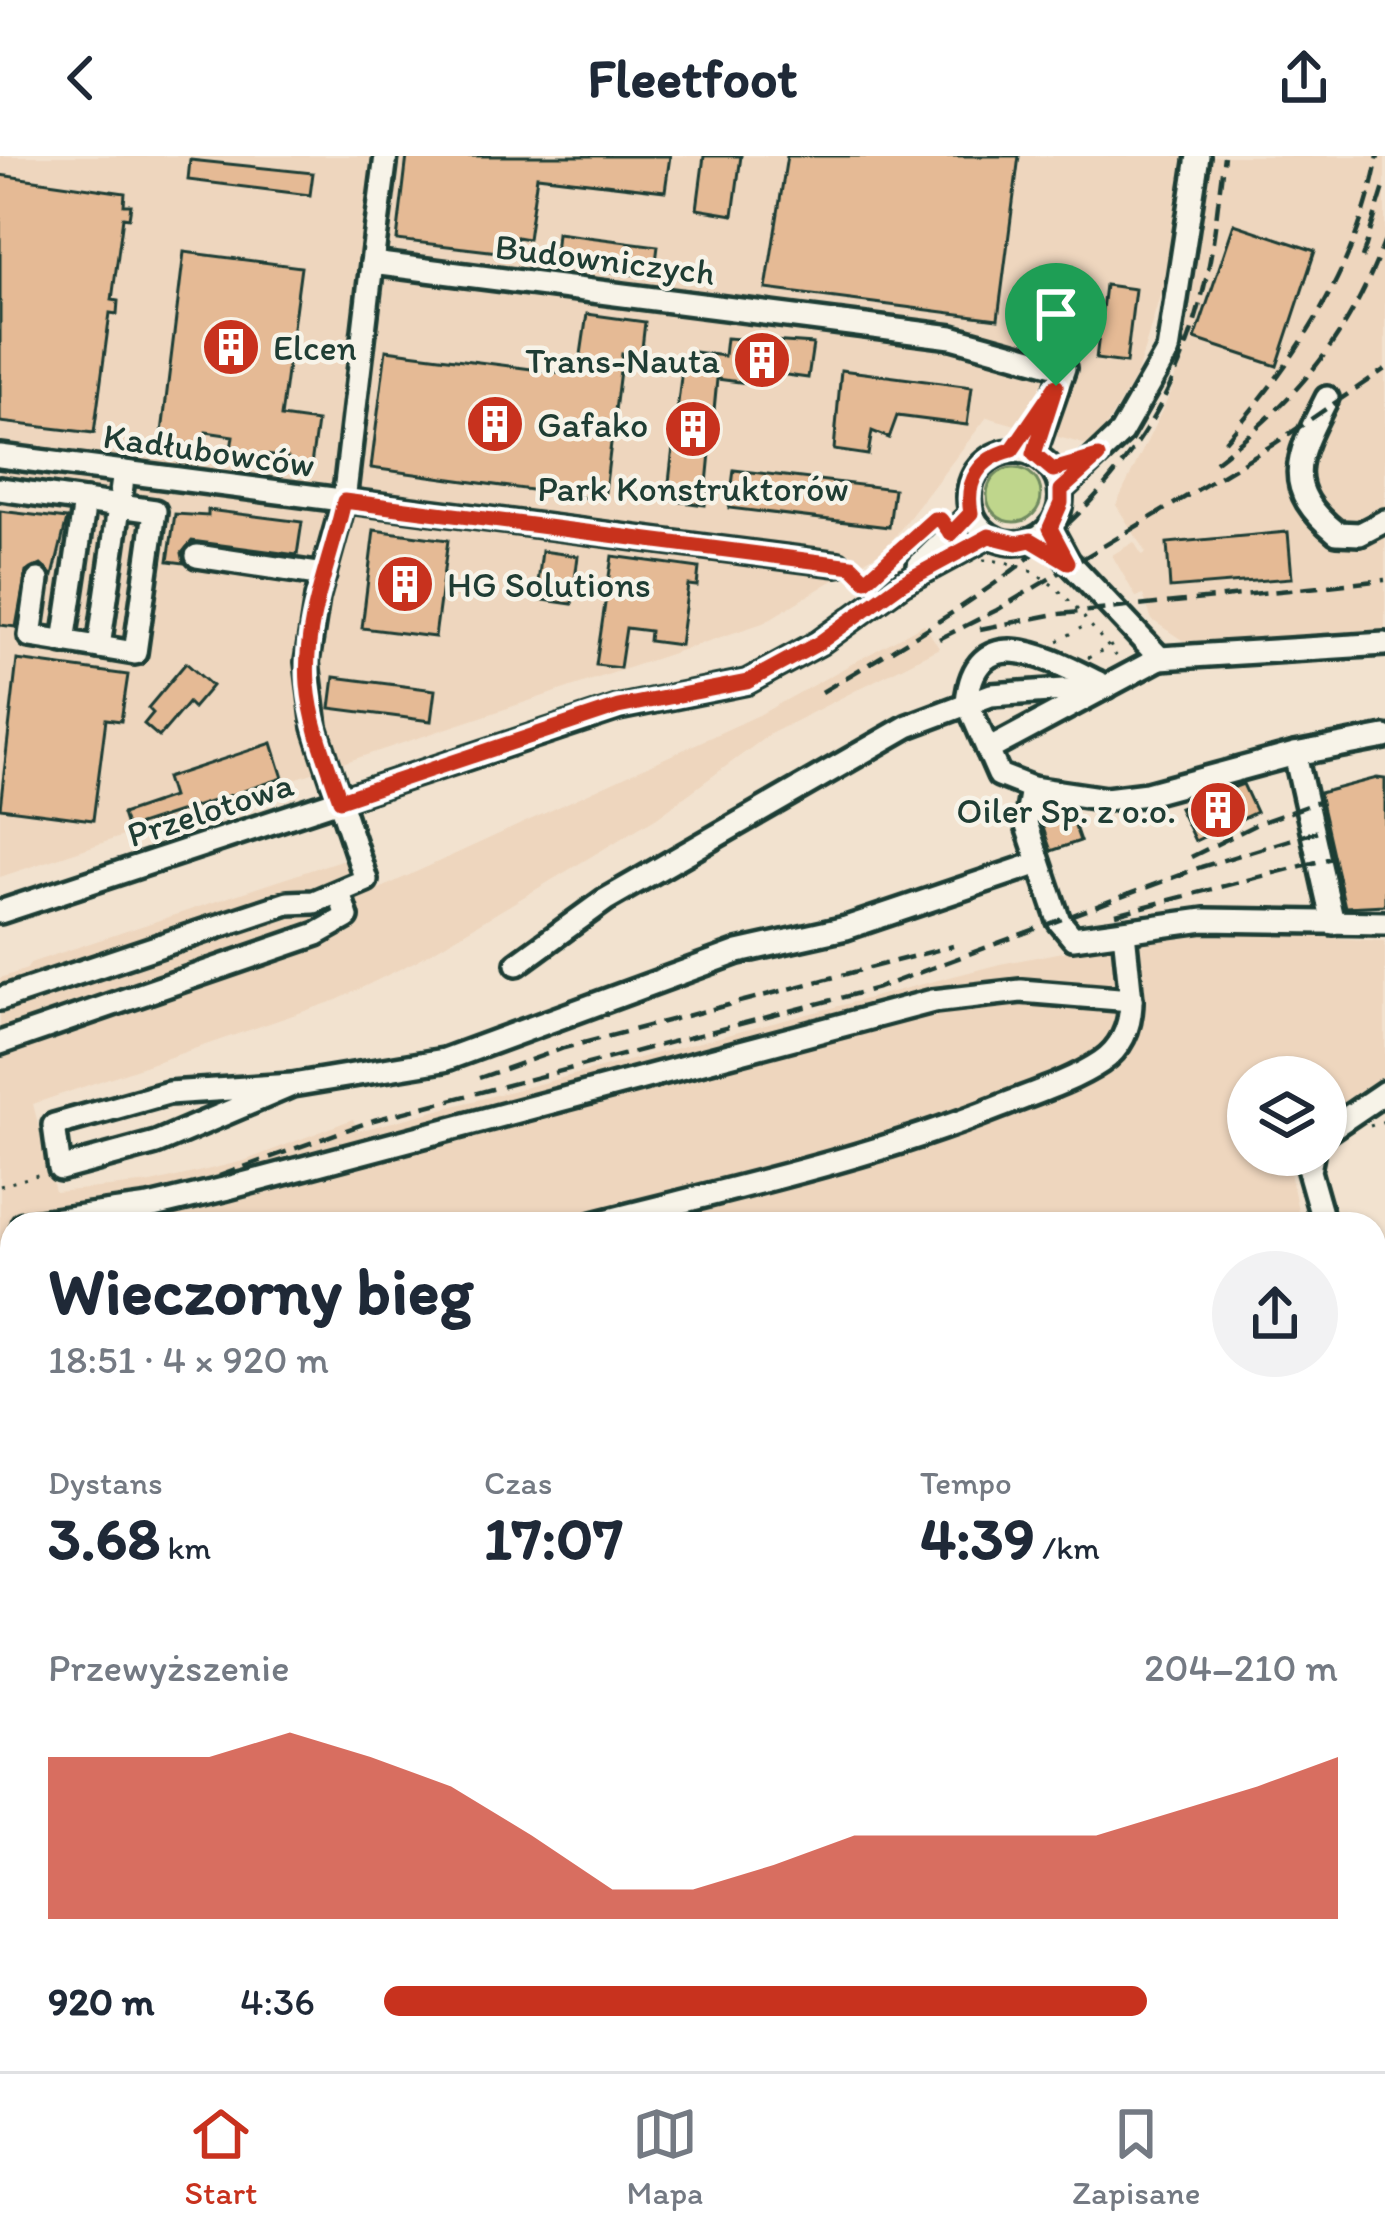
<!DOCTYPE html>
<html lang="pl">
<meta charset="utf-8">
<style>
body{margin:0;font-family:Itim,sans-serif;background:#f2f2f3;color:#1f2937;height:100vh;display:flex;flex-direction:column;font-size:45px;white-space:nowrap}
*{box-sizing:border-box;margin:0}
p{font-size:39px;color:#747a83}
.icon{flex:none;width:66px;height:66px;fill:none;stroke:currentColor;stroke-width:2;stroke-linecap:round;stroke-linejoin:round}
.map{position:relative;flex:1;overflow:hidden}
.drawer{position:absolute;left:0px;top:1056px;width:1386px;height:861px;display:flex;flex-direction:column;background:#fff;border-radius:36px 36px 0 0;box-shadow:0 3px 9px #0004}
.drawer>*{flex:none}
.tools{position:absolute;left:1227px;top:900px;display:grid;gap:24px}
.tools a{display:grid;place-items:center;width:120px;height:120px;border-radius:50%;background:#fff;box-shadow:0 3px 9px #0004;font-size:60px}
.pin{position:absolute;display:grid;place-items:center;width:102px;height:102px;color:#fff;margin:-123px -51px;border-radius:50% 50% 50% 0;rotate:-45deg;box-shadow:0 0 12px #0007}
.pin .icon{rotate:45deg}
.round{display:grid;place-items:center;flex:none;width:126px;height:126px;border-radius:63px;background:#f2f2f3}
.summary{display:flex;align-items:center;justify-content:space-between;height:204px;padding:0 48px}
h1{font-size:66px;font-weight:800;line-height:90px}
.metrics{display:grid;grid-template-columns:repeat(3,1fr);gap:18px;height:204px;padding:12px 48px}
.metrics div{display:grid;align-content:center}
.metrics b{font-size:60px;font-weight:800}
.metrics small{font-size:33px;font-weight:400}
.metrics p{font-size:33px}
.chart{height:336px;padding:24px 48px}
.chart p{display:flex;justify-content:space-between}
.chart svg{width:100%;height:216px;margin-top:12px;fill:#c8321e;opacity:.7}
ul{padding:0 48px;list-style:none;font-size:39px}
li{display:grid;grid-template-columns:192px 144px 1fr;align-items:center;height:90px}
li i{height:30px;border-radius:15px;background:#c8321e}
header{display:flex;justify-content:space-between;align-items:center;height:156px;padding:0 48px;background:#fff;font-size:54px;font-weight:800}
.menu{display:flex;justify-content:space-around;align-items:center;height:168px;border-top:3px solid #e0e1e3;background:#fff;font-size:33px;color:#747a83}
.menu a{display:grid;justify-items:center;gap:6px}
.menu .on{color:#c8321e}
.map>svg:first-child{display:block}
.built{fill:#eed6be}
.green{fill:#bfd68c;stroke:#6f8a60;stroke-width:3}
.building{fill:#e5ba95;stroke:#1f3d34;stroke-width:3}
.lines{fill:none;stroke-linecap:round;stroke-linejoin:round}
.minor-casing{stroke:#1f3d34;stroke-width:30}
.highway-casing{stroke:#1f3d34;stroke-width:39}
.path{stroke:#1f3d34;stroke-width:3;stroke-dasharray:3 9;stroke-linecap:butt}
.minor{stroke:#f7f3e8;stroke-width:21}
.highway{stroke:#fcdcac;stroke-width:30}
.rail{stroke:#1f3d34;stroke-width:4.5;stroke-dasharray:18 9;stroke-linecap:butt}
.route-casing{stroke:#fff;stroke-width:24}
.route{stroke:#c8321e;stroke-width:15}
.labels{text-anchor:middle;dominant-baseline:central;stroke-width:9;stroke-linejoin:round;paint-order:stroke}
.street-label{font-size:36px;fill:#1f3d34;stroke:#f7f3e8}
.poi-label{font-size:36px;fill:#1f3d34;stroke:#f7f3e8;text-anchor:start}
</style>
<header><svg class="icon" aria-label="back" viewBox="0 0 24 24"><path d="M15 5l-7 7 7 7"/></svg>Fleetfoot<svg class="icon" aria-label="share" viewBox="0 0 24 24"><path d="M12 15V3M7 8l5-5 5 5M5 13v7h14v-7"/></svg></header>
<div class="map">
<svg width="1385" height="1915" viewBox="0 0 1385 1915">
<rect width="100%" height="100%" fill="#f2e2cf"/>
<filter id="ink" filterUnits="userSpaceOnUse"><feTurbulence type="fractalNoise" baseFrequency=".00833" numOctaves="2"/><feDisplacementMap in="SourceGraphic" scale="24" xChannelSelector="R" yChannelSelector="G"/><feConvolveMatrix kernelMatrix="1 2 1 2 8 2 1 2 1" color-interpolation-filters="sRGB"/></filter>
<g filter="url(#ink)">
<g class="built">
<polygon points="0,0 1186,0 1171,102 1137,218 1105,272 1087,289 987,261 886,392 763,467 0,721"/>
<polygon points="1212,0 1385,0 1385,474 1188,488 1152,464 1143,439 1136,441 1112,399 1134,386 1142,399 1146,397 1116,349 1171,236 1188,168"/>
<polygon points="924,468 939,492 770,578 657,661 418,804 337,844 33,948 55,1036 151,1027 244,1005 353,963 358,975 1000,808 1083,792 1177,779 1254,777 1385,785 1385,918 1326,957 1326,921 1248,921 1248,999 1293,999 1287,1003 1301,1068 12,1068 12,1365 0,1365 0,822 27,813 30,807 365,696 379,733 759,559"/>
<polygon points="1385,1369 1385,1915 0,1915 0,1454 12,1454 12,1905 1374,1905 1374,1372"/>
</g>
<circle class="green" cx="1014" cy="339" r="27"/>
<g class="building">
<polygon points="407,0 670,0 665,35 537,20 528,83 517,81 515,98 397,84"/>
<polygon points="704,0 741,0 733,59 697,53"/>
<polygon points="787,0 1019,0 998,163 766,133"/>
<polygon points="190,4 313,17 310,39 188,24"/>
<polygon points="0,19 125,37 124,49 131,49 129,62 123,61 112,144 118,145 117,158 110,157 94,277 0,266"/>
<polygon points="1234,68 1315,95 1277,210 1195,183"/>
<polygon points="557,77 658,90 654,121 554,108"/>
<polygon points="184,96 301,111 281,261 317,266 310,316 286,313 288,302 231,294 233,280 206,276 204,290 161,285"/>
<polygon points="1105,129 1135,133 1126,207 1096,203"/>
<polygon points="587,158 645,166 641,201 622,198 604,344 371,312 386,194 578,219"/>
<polygon points="726,182 813,188 808,222 772,217 770,230 717,223 705,349 667,344 683,203 693,205 694,196 724,200"/>
<polygon points="841,214 972,231 967,269 897,260 889,282 872,275 868,299 834,294"/>
<polygon points="734,314 894,333 889,371 729,352"/>
<polygon points="208,354 302,366 297,399 192,385 182,397 184,407 168,405 175,358 208,360"/>
<polygon points="0,355 67,363 53,420 41,409 26,416 16,471 0,469"/>
<polygon points="374,374 448,384 435,481 362,472"/>
<polygon points="1288,376 1292,422 1170,432 1167,387"/>
<polygon points="542,395 578,400 572,448 536,443"/>
<polygon points="612,400 699,412 697,430 688,429 680,489 649,485 650,475 626,472 620,512 596,509"/>
<polygon points="17,504 128,519 121,565 106,563 93,664 0,652"/>
<polygon points="186,507 212,530 193,552 188,547 159,581 144,568 153,557 148,552"/>
<polygon points="334,521 435,534 431,565 330,552"/>
<polygon points="272,587 283,622 127,673 122,658 172,641 166,622"/>
<polygon points="1377,622 1385,623 1385,749 1345,751 1319,637"/>
<polygon points="1243,628 1256,656 1195,685 1179,652"/>
<polygon points="1072,662 1080,685 1051,695 1042,669"/>
</g>
<g class="lines">
<defs>
<g id="minor">
<polyline points="372,107 386,0"/>
<path d="M1327,242C1298,300 1279,330 1337,377L1360,378L1385,365"/>
<circle cx="1015" cy="341" r="46"/>
<polyline points="0,300 838,408"/>
<polyline points="0,333 155,355 135,497 99,491"/>
<polyline points="1061,334 1121,277 1168,195 1198,0"/>
<polyline points="1050,372 1068,405 1160,502"/>
<polyline points="197,400 324,419"/>
<polyline points="919,409 972,357"/>
<polyline points="38,424 30,480 99,491 124,316"/>
<polyline points="64,486 85,345"/>
<polyline points="1160,502 1385,488"/>
<path d="M1101,528C1056,506 975,458 967,546L988,594L1160,502"/>
<polyline points="1385,581 1295,598 1147,638 1106,643 1032,632 1026,667 1059,765 1073,782 1204,764 1385,767"/>
<polyline points="988,594 999,619 1032,632"/>
<polyline points="1295,598 1333,767"/>
<polyline points="0,756 618,552 747,526 819,487 902,427 989,380"/>
<polyline points="517,808 605,744 908,570 991,539 1107,531"/>
<polyline points="0,843 288,747 314,746 366,724 315,571 307,506 317,442 344,345 372,107 952,181 1064,212 1034,298"/>
<polyline points="0,887 317,778 347,761 339,736"/>
<polyline points="292,929 168,937 54,969 60,1013 156,987 292,929 444,904 738,796 846,772 1039,707"/>
<polyline points="1326,976 1385,936"/>
<polyline points="1312,999 1309,1015 1324,1068"/>
<polyline points="23,1068 149,1051 224,1033 933,845 1021,835 1131,844 1124,776"/>
<path d="M593,1068C730,1033 868,1003 999,951C1032,938 1071,926 1101,906C1123,891 1131,869 1131,844"/>
<polyline points="1374,1141 1385,1139"/>
<polyline points="0,1202 12,1202"/>
<polyline points="0,1664 12,1664"/>
<polyline points="788,1915 806,1905"/>
</g>
<g id="highway">
<polyline points="1374,1319 1385,1316"/>
<polyline points="1374,1357 1385,1354"/>
<polyline points="0,1384 12,1384"/>
<polyline points="0,1422 12,1422"/>
</g>
</defs>
<use href="#minor" class="minor-casing"/>
<use href="#highway" class="highway-casing"/>
<g class="path">
<path d="M983,404C1053,406 1076,456 1119,503"/>
<polyline points="857,413 866,424 930,366 939,363"/>
<polyline points="1058,485 1088,468"/>
<polyline points="1088,502 1117,487"/>
<polyline points="1370,970 1385,965"/>
<polyline points="0,1030 41,1018"/>
<polyline points="1374,1221 1385,1278"/>
<polyline points="1374,1284 1383,1282"/>
</g>
<use href="#minor" class="minor"/>
<use href="#highway" class="highway"/>
<g class="rail">
<polyline points="1362,102 1385,28"/>
<path d="M1225,285C1299,201 1357,111 1378,0"/>
<path d="M1215,306C1297,243 1348,183 1385,84"/>
<polyline points="980,473 1051,459 1385,424"/>
<polyline points="939,483 997,454 1274,288 1385,213"/>
<path d="M822,536C999,430 1155,347 1205,127C1215,86 1218,42 1224,0"/>
<polyline points="1191,701 1259,667 1318,646"/>
<polyline points="1116,758 1332,702"/>
<polyline points="479,922 564,892 953,790"/>
<polyline points="219,1020 374,964 878,832 1201,711 1325,673"/>
<polyline points="1374,1601 1385,1600"/>
<polyline points="0,1620 12,1620"/>
<polyline points="1374,1723 1385,1721"/>
<polyline points="1374,1748 1385,1747"/>
<polyline points="1374,1827 1385,1822"/>
<polyline points="1374,1880 1385,1876"/>
<polyline points="633,1915 656,1905"/>
<polyline points="822,1915 840,1905"/>
<polyline points="874,1915 892,1905"/>
<polyline points="1171,1915 1196,1905"/>
<polyline points="1201,1915 1226,1905"/>
<polyline points="1280,1915 1307,1905"/>
<polyline points="1358,1915 1385,1905"/>
</g>
</g>
</g>
<g class="lines" filter="url(#ink)">
<defs>
<path id="route" d="M1056,230L1034,298L1053,314L1098,301L1061,334V347L1050,372L1068,406L1031,384L1017,387L989,380L902,427L819,487L747,526L618,551L340,644C327,606 311,568 308,528C303,465 331,406 344,345L852,410L866,424L934,363L941,364L951,378L971,357C965,325 979,302 1012,294Z"/>
</defs>
<use href="#route" class="route-casing"/>
<use href="#route" class="route"/>
</g>
<defs>
<symbol id="building-disc" viewBox="-11 -11 22 22"><circle r="9.5" fill="#c8321e" stroke="#f7f3e8"/><path d="M-4-6H4V6H1V3H-1V6H-4ZM-2.5-4.3h1.7v1.8h-1.7ZM.8-4.3h1.7v1.8H.8ZM-2.5-1h1.7V.8h-1.7ZM.8-1h1.7V.8H.8Z" fill="#fff"/></symbol>
</defs>
<g fill-rule="evenodd">
<use href="#building-disc" x="198" y="158" width="66" height="66"/>
<use href="#building-disc" x="729" y="171" width="66" height="66"/>
<use href="#building-disc" x="462" y="235" width="66" height="66"/>
<use href="#building-disc" x="660" y="240" width="66" height="66"/>
<use href="#building-disc" x="372" y="395" width="66" height="66"/>
<use href="#building-disc" x="1185" y="621" width="66" height="66"/>
</g>
<g class="labels">
<g class="street-label">
<text transform="translate(605 103) rotate(7)">Budowniczych</text>
<text transform="translate(209 294) rotate(8)">Kadłubowców</text>
<text transform="translate(210 653) rotate(-18)">Przelotowa</text>
</g>
<g class="poi-label">
<text x="273" y="191">Elcen</text>
<text x="720" y="204" text-anchor="end">Trans-Nauta</text>
<text x="537" y="268">Gafako</text>
<text x="693" y="332" text-anchor="middle">Park Konstruktorów</text>
<text x="447" y="428">HG Solutions</text>
<text x="1176" y="654" text-anchor="end">Oiler Sp. z o.o.</text>
</g>
</g>
</svg>
<div class="tools">
<a><svg class="icon" aria-label="layers" viewBox="0 0 24 24"><path d="M12 4l9 5-9 5-9-5zM3 14l9 5 9-5"/></svg></a>
</div>
<div class="pin" style="left:1056px;top:230px;background:#1e9e55"><svg class="icon" aria-label="arrive" viewBox="0 0 24 24"><path d="M6 21V4h12l-3 4 3 4H6"/></svg></div>
<section class="drawer">
<div class="summary"><div><h1>Wieczorny bieg</h1><p>18:51 · 4 × 920 m</p></div><a class="round"><svg class="icon" aria-label="share" viewBox="0 0 24 24"><path d="M12 15V3M7 8l5-5 5 5M5 13v7h14v-7"/></svg></a></div>
<div class="metrics">
<div><p>Dystans</p><b>3.68<small> km</small></b></div>
<div><p>Czas</p><b>17:07</b></div>
<div><p>Tempo</p><b>4:39<small> /km</small></b></div>
</div>
<div class="chart"><p><span>Przewyższenie</span>204–210 m</p>
<svg viewBox="0 0 160 44" preserveAspectRatio="none"><path d="M0 44V11L10 11L20 11L30 6L40 11L50 17L60 27L70 38L80 38L90 33L100 27L110 27L120 27L130 27L140 22L150 17L160 11V44z"/></svg>
</div>
<ul>
<li><b>920 m</b>4:36<i style="width:80%"></i></li>
</ul>
</section>
</div>
<nav class="menu">
<a class="on"><svg class="icon" aria-label="home" viewBox="0 0 24 24"><path d="M3 11l9-7 9 7M6 9v11h12V9"/></svg>Start</a>
<a><svg class="icon" aria-label="map" viewBox="0 0 24 24"><path d="M3 6l6-2 6 2 6-2v14l-6 2-6-2-6 2zM9 4v14M15 6v14"/></svg>Mapa</a>
<a><svg class="icon" aria-label="saved" viewBox="0 0 24 24"><path d="M7 4h10v16l-5-4-5 4z"/></svg>Zapisane</a>
</nav>
